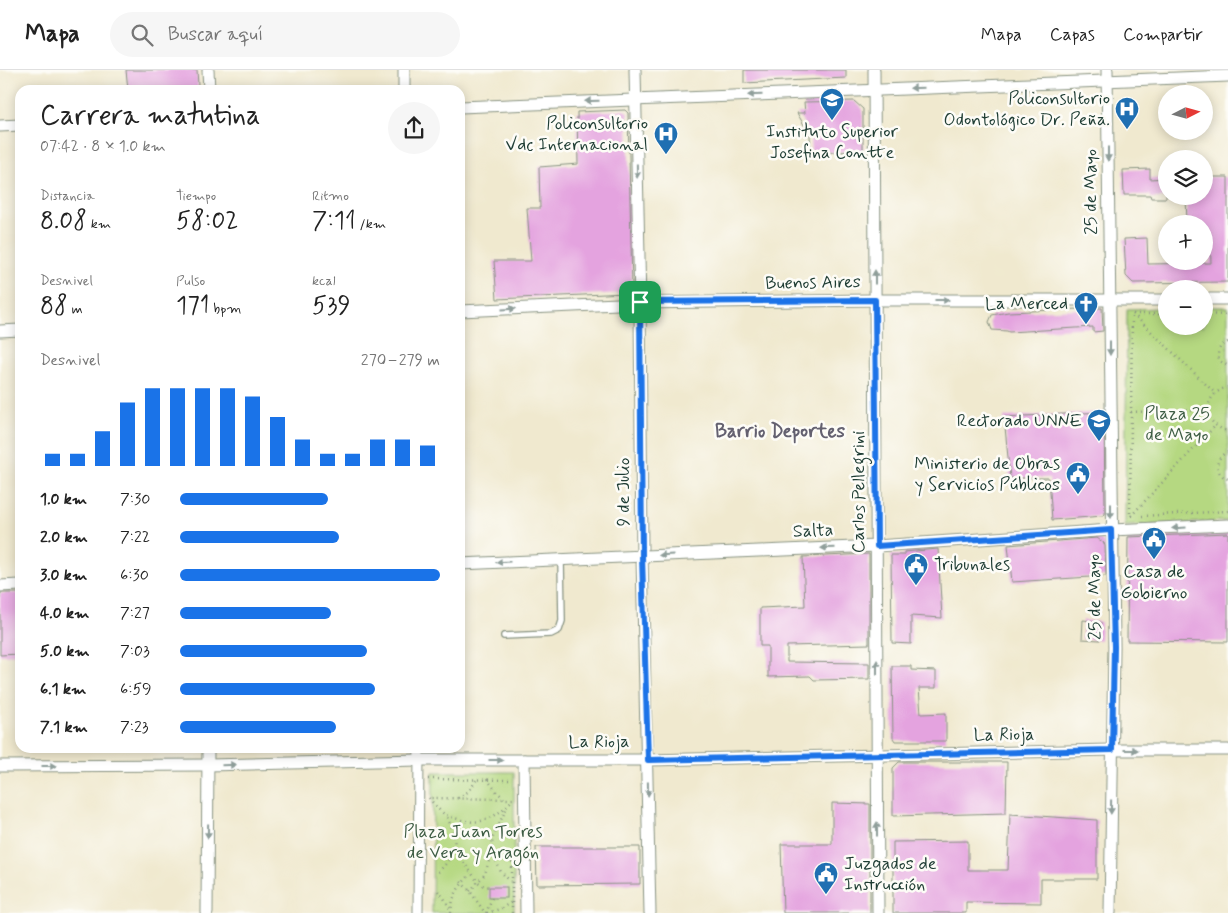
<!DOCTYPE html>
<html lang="es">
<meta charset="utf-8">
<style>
body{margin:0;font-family:Mynerve,sans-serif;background:#f6f6f6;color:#222;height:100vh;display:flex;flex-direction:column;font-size:19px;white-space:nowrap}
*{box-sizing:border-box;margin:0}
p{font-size:16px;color:#767676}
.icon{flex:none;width:28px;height:28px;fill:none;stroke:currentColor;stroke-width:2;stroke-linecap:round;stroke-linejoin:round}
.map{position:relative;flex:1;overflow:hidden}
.drawer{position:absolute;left:15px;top:15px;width:450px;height:668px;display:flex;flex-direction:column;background:#fff;border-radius:15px;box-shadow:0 2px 12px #0003}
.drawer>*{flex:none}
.needle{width:32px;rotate:84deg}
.fabs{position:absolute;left:1158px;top:15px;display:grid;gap:10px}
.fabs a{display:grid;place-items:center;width:55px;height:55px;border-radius:50%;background:#fff;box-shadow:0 2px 12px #0003;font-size:25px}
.pin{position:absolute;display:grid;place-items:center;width:42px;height:42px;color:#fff;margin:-21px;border-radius:10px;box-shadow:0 2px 8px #0006}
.round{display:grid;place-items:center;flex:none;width:52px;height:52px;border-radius:26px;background:#f6f6f6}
.summary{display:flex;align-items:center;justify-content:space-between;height:85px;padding:0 25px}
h1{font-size:28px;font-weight:600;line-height:38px}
.metrics{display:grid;grid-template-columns:repeat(3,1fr);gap:8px;height:85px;padding:5px 25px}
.metrics div{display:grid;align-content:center}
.metrics b{font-size:25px;font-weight:600}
.metrics small{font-size:14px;font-weight:400}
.metrics p{font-size:14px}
.chart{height:140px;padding:10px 25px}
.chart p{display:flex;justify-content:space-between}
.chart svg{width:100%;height:90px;margin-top:5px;stroke:#1a73e8;stroke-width:6}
ul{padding:0 25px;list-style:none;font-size:16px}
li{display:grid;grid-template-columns:80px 60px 1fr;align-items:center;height:38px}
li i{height:12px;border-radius:6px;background:#1a73e8}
header{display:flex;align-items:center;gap:30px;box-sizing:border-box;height:70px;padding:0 25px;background:#fff;border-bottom:1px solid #e0e0e0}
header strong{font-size:24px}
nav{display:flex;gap:28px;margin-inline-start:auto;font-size:18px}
.search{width:350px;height:45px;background:#f6f6f6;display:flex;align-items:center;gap:12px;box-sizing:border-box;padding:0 18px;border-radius:28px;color:#767676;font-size:19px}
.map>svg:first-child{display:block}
.green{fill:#b5d881;stroke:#6a8a5a}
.building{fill:#e4a3df}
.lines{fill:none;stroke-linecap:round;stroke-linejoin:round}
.service-casing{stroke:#889382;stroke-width:8}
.pedestrian-casing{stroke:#889382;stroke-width:11}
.minor-casing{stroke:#889382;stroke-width:13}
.path{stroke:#889382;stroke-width:2.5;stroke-dasharray:1 4;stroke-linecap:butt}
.service{stroke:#fff;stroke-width:5.5}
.pedestrian{stroke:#fff;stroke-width:9}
.minor{stroke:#fff;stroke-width:11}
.oneway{fill:#8f9e9a}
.route-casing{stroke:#fff;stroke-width:10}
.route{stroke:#1a73e8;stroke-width:6}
.labels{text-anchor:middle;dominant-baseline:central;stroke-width:5;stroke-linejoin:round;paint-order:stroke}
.poi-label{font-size:18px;fill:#1f3d34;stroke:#fdfcf7;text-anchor:end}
.street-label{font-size:18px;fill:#1f3d34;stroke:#fdfcf7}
.park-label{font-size:18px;fill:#3d5c43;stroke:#fdfcf7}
.neighbourhood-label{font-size:19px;font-weight:bold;fill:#646170;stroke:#fdfcf7}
</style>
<header>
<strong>Mapa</strong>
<div class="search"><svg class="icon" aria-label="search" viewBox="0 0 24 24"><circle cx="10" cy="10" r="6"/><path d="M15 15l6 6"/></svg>Buscar aquí</div>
<nav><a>Mapa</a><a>Capas</a><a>Compartir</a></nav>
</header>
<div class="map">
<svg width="1228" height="843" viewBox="0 0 1228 843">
<rect width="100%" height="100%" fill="#fdfcf7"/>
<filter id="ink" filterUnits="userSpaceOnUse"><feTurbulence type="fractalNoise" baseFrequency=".02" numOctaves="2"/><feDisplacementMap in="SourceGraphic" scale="10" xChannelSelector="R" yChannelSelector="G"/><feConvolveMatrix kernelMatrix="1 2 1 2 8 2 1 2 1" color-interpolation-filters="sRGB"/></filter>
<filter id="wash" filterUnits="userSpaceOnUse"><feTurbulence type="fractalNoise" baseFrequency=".0096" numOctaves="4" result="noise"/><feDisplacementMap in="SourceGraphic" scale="20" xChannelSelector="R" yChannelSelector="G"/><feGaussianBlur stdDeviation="1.12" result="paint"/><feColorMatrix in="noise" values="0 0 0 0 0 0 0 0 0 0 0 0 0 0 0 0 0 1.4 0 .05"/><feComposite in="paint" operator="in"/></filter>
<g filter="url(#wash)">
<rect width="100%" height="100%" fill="#f0e9cf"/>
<g class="green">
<polygon points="1204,237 1228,237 1228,451 1125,456 1127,239 1166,238 1166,256 1204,256"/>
<polygon points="433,702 514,702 514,843 432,843"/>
</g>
<g id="blocks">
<g class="building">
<polygon points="126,0 197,0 198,15 197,20 128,20"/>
<polygon points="744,0 846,0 846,8 744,13"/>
<polygon points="854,31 863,39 863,81 811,83 810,65 797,43 805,43 804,32"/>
<polygon points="625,40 628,43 632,217 630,221 626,223 497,229 494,191 531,191 527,138 540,138 539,97 578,94 577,42"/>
<polygon points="1150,99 1150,109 1166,108 1166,128 1151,128 1150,125 1124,125 1123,100"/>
<polygon points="1204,107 1228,107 1228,212 1133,213 1126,206 1124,169 1147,168 1148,194 1211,193 1210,162 1204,163 1204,154 1187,154 1186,126 1204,126"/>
<polygon points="1102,238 1103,261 1093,262 1093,257 1009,262 1007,261 992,260 989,252 992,245 1008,242"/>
<polygon points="1104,342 1105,444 1103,446 1052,450 1049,408 1010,408 1004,347"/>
<polygon points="1228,463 1228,572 1127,571 1128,467"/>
<polygon points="1097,468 1104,473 1105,476 1106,506 1012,512 1008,475"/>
<polygon points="938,479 942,548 911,546 911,574 892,573 891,485 904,485 904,482"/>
<polygon points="869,484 869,574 787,576 787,592 869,593 869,609 814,610 810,606 768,607 768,576 760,576 760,538 805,536 803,487"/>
<polygon points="0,523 20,523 20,584 0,585"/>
<polygon points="1083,550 1101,552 1100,570 1082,569"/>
<polygon points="892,596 911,596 911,600 936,601 936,618 919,618 921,644 946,643 946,671 895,671 893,668"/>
<polygon points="899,692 1007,692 1006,743 893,746 893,698"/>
<polygon points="832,733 870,734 870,843 783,843 781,774 832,774"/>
<polygon points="1010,744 1097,750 1097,809 1041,809 1041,833 966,832 966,843 893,843 893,772 968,771 968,800 1008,800"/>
<polygon points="536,777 640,777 640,814 537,815"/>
<rect x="489" y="817" width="18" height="11"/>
</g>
</g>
</g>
<g filter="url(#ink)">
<use href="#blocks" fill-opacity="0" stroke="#889382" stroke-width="1"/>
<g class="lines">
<defs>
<polyline id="service" points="504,566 551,564 559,560 562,551 561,489"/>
<polyline id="pedestrian" points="418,843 419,678"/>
<g id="minor">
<polyline points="208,0 209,20"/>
<polyline points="404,0 404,20"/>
<polyline points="635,0 640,233 642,486 650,843"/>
<polyline points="874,0 878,843"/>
<polyline points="1107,0 1114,577 1110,843"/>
<polyline points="460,37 1228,6"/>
<polyline points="0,56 20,55"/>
<polyline points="1204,229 1228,229"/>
<polyline points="460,241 640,233 875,230 1166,230"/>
<polyline points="0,261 20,260"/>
<polyline points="460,494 877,476 1111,460 1228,455"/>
<polyline points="0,516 20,515"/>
<polyline points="524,690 526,843"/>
<polyline points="0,696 208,695 419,690 648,690 1112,680 1228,680"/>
<polyline points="207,843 208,678"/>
</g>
</defs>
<use href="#service" class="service-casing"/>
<use href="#pedestrian" class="pedestrian-casing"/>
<use href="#minor" class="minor-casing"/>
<g class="path">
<polyline points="1133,244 1215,323"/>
<polyline points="1204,244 1228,245"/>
<path d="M1228,272C1219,275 1216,283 1220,291L1228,296"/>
<path d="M1228,317C1202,324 1201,355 1228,361"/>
<polyline points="1131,342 1208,340"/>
<path d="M1228,382C1214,387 1214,404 1228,409"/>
<polyline points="1131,446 1215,356"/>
<polyline points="1132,446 1130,446 1132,244 1166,244"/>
<polyline points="1142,446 1228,441"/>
<polyline points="428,709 512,710"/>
<polyline points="487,709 497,722 504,728"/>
<path d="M429,728C434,734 439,741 446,745C450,747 456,748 461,750C484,756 499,745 513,729L429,728"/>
<polyline points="458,728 469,721 477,709"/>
<polyline points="455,780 478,812 484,816 492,817"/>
<polyline points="492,782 501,802 512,813"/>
<path d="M438,802C459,782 458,769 446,745"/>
<polyline points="461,812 470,821 485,843"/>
<polyline points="438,821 444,828 451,841"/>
<polyline points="470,821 485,804 490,787 493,767 507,737"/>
<path d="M451,843C452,825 459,816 471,804"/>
<polyline points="486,843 492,828"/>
<polyline points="487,843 500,839 512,832"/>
<polyline points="512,843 512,788"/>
</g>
<use href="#service" class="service"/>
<use href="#pedestrian" class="pedestrian"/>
<use href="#minor" class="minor"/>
</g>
<defs><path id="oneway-solid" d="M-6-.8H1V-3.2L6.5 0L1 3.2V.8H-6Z" transform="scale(1.25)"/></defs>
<g class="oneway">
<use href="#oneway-solid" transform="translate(917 18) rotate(178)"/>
<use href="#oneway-solid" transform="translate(755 25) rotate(178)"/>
<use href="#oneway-solid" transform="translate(592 31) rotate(178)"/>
<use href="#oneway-solid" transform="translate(1108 84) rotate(90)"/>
<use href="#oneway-solid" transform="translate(637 101) rotate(89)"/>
<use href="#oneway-solid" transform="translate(875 207) rotate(-90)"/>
<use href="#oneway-solid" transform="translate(942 230)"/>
<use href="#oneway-solid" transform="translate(509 239) rotate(-3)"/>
<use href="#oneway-solid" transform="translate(1110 278) rotate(90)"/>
<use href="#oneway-solid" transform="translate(1111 441) rotate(90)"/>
<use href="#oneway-solid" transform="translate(1179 458) rotate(177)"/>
<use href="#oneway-solid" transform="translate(828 478) rotate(178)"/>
<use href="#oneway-solid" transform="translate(666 485) rotate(177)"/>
<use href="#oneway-solid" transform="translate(503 492) rotate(177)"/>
<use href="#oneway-solid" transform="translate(877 597) rotate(-90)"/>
<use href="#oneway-solid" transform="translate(1131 680)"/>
<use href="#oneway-solid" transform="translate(496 690)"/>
<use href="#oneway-solid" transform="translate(229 695) rotate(-1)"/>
<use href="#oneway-solid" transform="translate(49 696)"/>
<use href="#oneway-solid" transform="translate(648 719) rotate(89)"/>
<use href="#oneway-solid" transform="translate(1111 737) rotate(91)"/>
<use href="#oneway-solid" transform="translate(877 759) rotate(-90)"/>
<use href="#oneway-solid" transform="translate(208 761) rotate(91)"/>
</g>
</g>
<g class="lines" filter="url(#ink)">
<defs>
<polygon id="route" points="875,230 877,476 1111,460 1114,577 1112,680 648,690 642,486 640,232"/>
</defs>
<use href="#route" class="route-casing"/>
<use href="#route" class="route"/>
</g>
<defs>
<symbol id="university-pin" viewBox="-11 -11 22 30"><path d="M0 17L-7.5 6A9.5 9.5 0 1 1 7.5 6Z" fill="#1f6fb2" stroke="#fdfcf7"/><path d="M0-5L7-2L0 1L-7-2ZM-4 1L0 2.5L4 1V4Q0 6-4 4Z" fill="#fff"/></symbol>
<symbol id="hospital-pin" viewBox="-11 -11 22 30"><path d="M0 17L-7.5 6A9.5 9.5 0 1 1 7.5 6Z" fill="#1f6fb2" stroke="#fdfcf7"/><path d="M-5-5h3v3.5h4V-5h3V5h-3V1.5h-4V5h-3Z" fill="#fff"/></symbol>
<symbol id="church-pin" viewBox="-11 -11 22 30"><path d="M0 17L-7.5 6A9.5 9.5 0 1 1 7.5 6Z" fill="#1f6fb2" stroke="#fdfcf7"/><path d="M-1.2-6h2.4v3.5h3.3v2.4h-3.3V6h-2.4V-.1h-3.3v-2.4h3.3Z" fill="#fff"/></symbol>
<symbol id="civic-pin" viewBox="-11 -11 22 30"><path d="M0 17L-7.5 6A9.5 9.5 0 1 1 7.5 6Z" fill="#1f6fb2" stroke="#fdfcf7"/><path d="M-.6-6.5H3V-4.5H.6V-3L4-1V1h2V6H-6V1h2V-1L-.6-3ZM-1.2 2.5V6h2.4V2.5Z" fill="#fff"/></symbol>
</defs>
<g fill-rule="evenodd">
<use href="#university-pin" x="818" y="16" width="28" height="38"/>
<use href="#hospital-pin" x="1113" y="25" width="28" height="38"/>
<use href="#hospital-pin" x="652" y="50" width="28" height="38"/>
<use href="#church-pin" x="1072" y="220" width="28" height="38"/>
<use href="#university-pin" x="1085" y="337" width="28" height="38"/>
<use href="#civic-pin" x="1064" y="390" width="28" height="38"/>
<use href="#civic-pin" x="1140" y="455" width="28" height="38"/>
<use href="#civic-pin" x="902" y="481" width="28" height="38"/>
<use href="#civic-pin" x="812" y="790" width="28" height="38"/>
</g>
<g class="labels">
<g class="poi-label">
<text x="1110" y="29">Policonsultorio<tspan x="1110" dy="21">Odontológico Dr. Peña.</tspan></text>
<text x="648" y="54">Policonsultorio<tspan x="648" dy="21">Vdc Internacional</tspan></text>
<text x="832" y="62" text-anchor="middle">Instituto Superior<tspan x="832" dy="21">Josefina Contte</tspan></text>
<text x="1068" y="234">La Merced</text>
<text x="1082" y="351">Rectorado UNNE</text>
<text x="1060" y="394">Ministerio de Obras<tspan x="1060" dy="21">y Servicios Públicos</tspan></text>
<text x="934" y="495" text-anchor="start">Tribunales</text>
<text x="1154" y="502" text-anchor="middle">Casa de<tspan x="1154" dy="21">Gobierno</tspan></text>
<text x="844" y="794" text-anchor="start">Juzgados de<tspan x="844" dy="21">Instrucción</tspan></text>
</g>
<g class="street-label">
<text transform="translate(1091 122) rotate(-90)">25 de Mayo</text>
<text transform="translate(813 213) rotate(-1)">Buenos Aires</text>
<text transform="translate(624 422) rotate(-90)">9 de Julio</text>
<text transform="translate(859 422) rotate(-90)">Carlos Pellegrini</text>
<text transform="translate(813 461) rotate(-2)">Salta</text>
<text transform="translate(1095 527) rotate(-91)">25 de Mayo</text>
<text transform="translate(1004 665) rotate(-1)">La Rioja</text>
<text x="599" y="672">La Rioja</text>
</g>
<g class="park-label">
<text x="1177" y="344">Plaza 25<tspan x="1177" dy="21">de Mayo</tspan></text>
<text x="473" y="762">Plaza Juan Torres<tspan x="473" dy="21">de Vera y Aragón</tspan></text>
</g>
<g class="neighbourhood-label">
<text x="780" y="361">Barrio Deportes</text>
</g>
</g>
</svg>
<div class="fabs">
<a><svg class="needle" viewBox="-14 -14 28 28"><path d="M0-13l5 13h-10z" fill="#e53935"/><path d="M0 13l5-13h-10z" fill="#767676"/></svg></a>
<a><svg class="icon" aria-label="layers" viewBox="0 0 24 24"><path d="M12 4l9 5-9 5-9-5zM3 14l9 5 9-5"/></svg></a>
<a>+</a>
<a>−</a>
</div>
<div class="pin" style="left:640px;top:232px;background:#1e9e55"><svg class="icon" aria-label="arrive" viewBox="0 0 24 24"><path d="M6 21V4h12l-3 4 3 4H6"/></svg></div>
<section class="drawer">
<div class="summary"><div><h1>Carrera matutina</h1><p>07:42 · 8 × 1.0 km</p></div><a class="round"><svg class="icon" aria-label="share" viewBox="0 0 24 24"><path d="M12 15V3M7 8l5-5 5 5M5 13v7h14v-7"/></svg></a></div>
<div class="metrics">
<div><p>Distancia</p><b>8.08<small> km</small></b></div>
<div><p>Tiempo</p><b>58:02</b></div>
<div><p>Ritmo</p><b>7:11<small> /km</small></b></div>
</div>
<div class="metrics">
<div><p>Desnivel</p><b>88<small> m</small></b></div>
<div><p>Pulso</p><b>171<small> bpm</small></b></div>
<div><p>kcal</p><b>539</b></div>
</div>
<div class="chart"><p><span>Desnivel</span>270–279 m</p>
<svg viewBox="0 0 160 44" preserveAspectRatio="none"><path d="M5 44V38M15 44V38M25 44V27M35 44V13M45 44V6M55 44V6M65 44V6M75 44V6M85 44V10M95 44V20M105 44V31M115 44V38M125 44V38M135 44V31M145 44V31M155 44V34"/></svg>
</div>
<ul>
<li><b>1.0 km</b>7:30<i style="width:57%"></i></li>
<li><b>2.0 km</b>7:22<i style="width:61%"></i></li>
<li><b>3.0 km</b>6:30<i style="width:100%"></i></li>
<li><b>4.0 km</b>7:27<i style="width:58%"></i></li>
<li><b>5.0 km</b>7:03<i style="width:72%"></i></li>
<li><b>6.1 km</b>6:59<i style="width:75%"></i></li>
<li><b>7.1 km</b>7:23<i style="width:60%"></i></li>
</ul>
</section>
</div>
